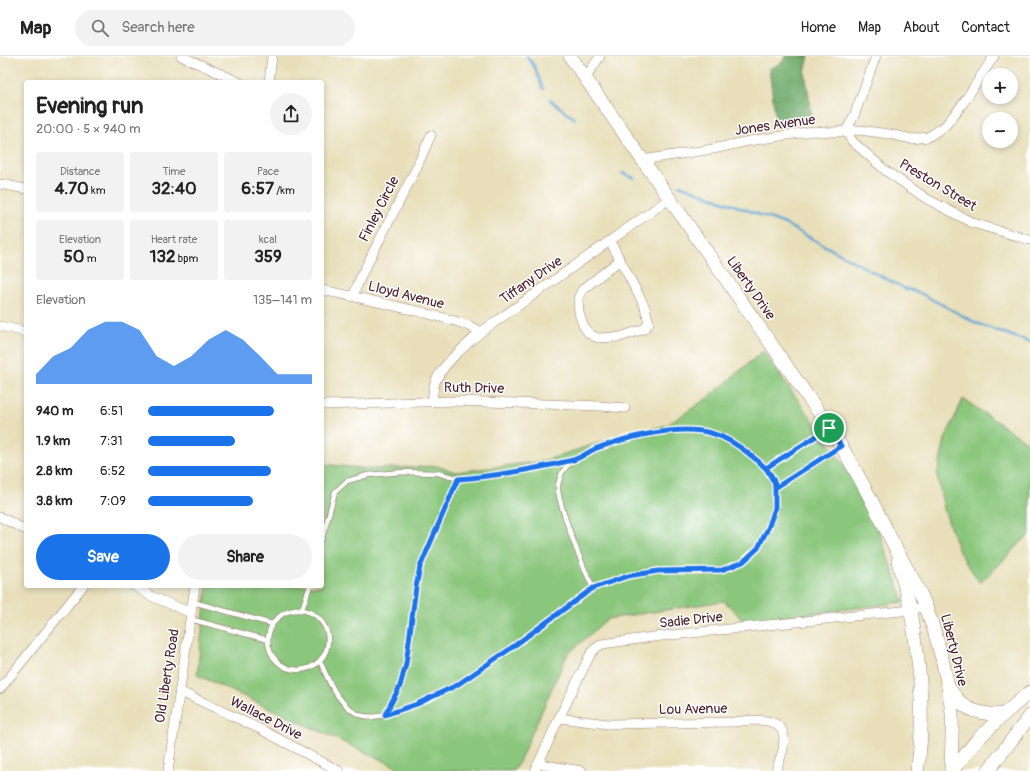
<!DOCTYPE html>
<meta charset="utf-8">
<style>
body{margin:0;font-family:Pangolin,sans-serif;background:#f2f2f2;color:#222;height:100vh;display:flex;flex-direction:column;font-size:15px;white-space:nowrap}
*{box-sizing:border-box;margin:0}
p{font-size:13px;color:#767676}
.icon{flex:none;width:22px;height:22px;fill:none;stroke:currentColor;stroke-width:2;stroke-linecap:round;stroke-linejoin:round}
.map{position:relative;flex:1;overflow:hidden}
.drawer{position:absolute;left:24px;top:24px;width:300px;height:508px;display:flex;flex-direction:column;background:#fff;border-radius:4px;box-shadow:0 2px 6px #0003}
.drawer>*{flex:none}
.tools{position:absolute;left:982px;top:12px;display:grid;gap:8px}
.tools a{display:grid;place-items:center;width:36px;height:36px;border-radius:50%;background:#fff;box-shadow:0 2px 6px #0003;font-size:20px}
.pin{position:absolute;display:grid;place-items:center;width:34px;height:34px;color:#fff;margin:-17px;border:2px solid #fff;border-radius:50%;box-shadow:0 1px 4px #0007}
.round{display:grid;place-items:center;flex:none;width:42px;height:42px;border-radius:21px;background:#f2f2f2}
.summary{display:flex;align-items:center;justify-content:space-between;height:68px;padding:0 12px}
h1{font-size:22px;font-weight:700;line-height:30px}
.figures{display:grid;grid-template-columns:repeat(3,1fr);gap:6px;height:68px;padding:4px 12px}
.figures div{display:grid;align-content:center;border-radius:4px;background:#f2f2f2;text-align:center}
.figures b{font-size:17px;font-weight:700}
.figures small{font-size:11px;font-weight:400}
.figures p{font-size:11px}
.chart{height:112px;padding:8px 12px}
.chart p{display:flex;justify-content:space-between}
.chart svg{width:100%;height:72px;margin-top:4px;fill:#1a73e8;opacity:.7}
.action{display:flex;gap:8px;margin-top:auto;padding:8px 12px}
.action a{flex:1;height:46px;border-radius:24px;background:#1a73e8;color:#fff;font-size:16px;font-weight:700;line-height:46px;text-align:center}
.action a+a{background:#f2f2f2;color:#222}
ul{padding:0 12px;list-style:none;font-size:13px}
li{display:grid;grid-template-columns:64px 48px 1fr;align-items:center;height:30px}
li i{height:10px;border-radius:5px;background:#1a73e8}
header{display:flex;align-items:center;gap:24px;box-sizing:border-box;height:56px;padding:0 20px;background:#fff;border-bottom:1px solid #e0e0e0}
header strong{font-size:19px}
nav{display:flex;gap:22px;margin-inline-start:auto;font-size:14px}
.search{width:280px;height:36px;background:#f2f2f2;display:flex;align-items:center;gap:10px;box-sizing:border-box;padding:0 14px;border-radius:22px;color:#767676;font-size:15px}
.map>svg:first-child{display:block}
.green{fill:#8ac67c;stroke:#6a7254}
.forest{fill:#6fab6c;stroke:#5c654c}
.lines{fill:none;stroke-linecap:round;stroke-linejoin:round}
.stream{stroke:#5aa4d2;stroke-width:2.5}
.service-casing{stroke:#997f72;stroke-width:6}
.minor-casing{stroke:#997f72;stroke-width:10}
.secondary-casing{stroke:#997f72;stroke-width:14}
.service{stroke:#fff;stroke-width:4.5}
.minor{stroke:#fff;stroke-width:9}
.secondary{stroke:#fff;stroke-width:13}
.route-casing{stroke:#fff;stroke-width:8}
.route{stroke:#1a73e8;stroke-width:5}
.labels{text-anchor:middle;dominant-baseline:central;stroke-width:3;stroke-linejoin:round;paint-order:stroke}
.street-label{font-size:14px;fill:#4a1f2b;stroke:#fff}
</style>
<header>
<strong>Map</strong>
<div class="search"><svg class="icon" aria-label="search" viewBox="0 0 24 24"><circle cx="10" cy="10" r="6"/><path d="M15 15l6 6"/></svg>Search here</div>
<nav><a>Home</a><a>Map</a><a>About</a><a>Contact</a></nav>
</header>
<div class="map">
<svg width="1030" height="715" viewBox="0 0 1030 715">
<rect width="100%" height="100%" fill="#fff"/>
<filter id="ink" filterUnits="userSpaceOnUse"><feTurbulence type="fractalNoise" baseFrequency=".025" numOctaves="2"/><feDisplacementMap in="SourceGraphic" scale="8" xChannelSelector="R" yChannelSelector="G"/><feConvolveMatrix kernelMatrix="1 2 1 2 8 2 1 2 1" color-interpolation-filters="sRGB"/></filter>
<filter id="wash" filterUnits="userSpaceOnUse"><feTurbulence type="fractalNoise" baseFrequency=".012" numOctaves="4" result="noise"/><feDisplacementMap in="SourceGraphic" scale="16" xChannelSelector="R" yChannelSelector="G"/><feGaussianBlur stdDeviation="0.9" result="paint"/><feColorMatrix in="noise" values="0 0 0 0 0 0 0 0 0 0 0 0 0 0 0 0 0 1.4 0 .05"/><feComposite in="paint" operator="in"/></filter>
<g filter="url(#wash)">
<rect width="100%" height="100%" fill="#e8dfba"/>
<g class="green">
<polygon points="763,295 844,409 874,462 904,546 745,566 724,545 607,563 567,599 519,706 513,715 406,715 197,619 207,530 322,530 322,408 369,413 437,410 456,416 543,405 595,388 667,369 709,341"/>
<polygon points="963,343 1030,388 1030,478 980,527 959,496 944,453 937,420 945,383"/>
</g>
<polygon class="forest" points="785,0 809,0 805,16 812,61 776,66 769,13 783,6"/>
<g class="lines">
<g class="stream">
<polyline points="527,0 534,10 543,33"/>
<polyline points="550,44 575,63"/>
<polyline points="622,117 634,122"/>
<polyline points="679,129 785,168 871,215 906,233 918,236 978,268 1030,286"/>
</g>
</g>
</g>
<g filter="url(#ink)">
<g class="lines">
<defs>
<g id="service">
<polyline points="766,412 827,372"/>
<polyline points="775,432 841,391"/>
<polyline points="322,483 335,436 347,425 368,419 402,416 438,417 459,423 488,421 573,404"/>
<polyline points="193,546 272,568"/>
<polyline points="302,553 310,530"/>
<circle cx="298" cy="584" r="30"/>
<polyline points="190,563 268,584"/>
<path d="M320,605C328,624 336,644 354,656C369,666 388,658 404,653C421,646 439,638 456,629C465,624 474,617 483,611C504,597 525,582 545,567C557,558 569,550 580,541C585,538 590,533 596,531C616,523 639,516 660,515C685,513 723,520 744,505C768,487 787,438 766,412C757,400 725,380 710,377C703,375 694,374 687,374C659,373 578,391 563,415C561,418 559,425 558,429C557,438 562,451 565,461C573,486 582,508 593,532"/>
<polyline points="385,659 400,630 406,608 416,531 420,511 459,423"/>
</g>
<g id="minor">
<polyline points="181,0 239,26"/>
<polyline points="876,0 854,60 846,75 852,85 886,115 927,143 973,167 1030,184"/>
<polyline points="585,23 600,0"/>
<polyline points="269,26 272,0"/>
<polyline points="642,104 713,93 749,85 813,75 832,76 859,74 889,78 912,83 928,81 945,70 962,49 994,0"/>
<polyline points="0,128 26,133"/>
<polyline points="610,185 645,251 649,267 644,273 620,281 598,282 589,278 583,269 579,257 578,242 582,234 620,204"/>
<path d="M322,234C357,241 391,249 425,257C444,262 464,266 481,276"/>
<polyline points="353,240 362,218 416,113 431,79"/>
<polyline points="0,270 26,276"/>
<path d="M432,346C433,339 433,330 436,324C446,305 465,290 481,276L669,143"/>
<polyline points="322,349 457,345 600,350 625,352"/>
<polyline points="0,461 26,474"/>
<polyline points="134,530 151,540 191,557"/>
<polyline points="0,633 83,530"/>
<polyline points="179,635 260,673 339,715"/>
<polyline points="559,662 608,668 733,666 753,664 768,665 776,668 782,674 784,681 783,694 776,715"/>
<polyline points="538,708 582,715"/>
<polyline points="168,715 195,530"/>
<polyline points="535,715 559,662 591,597 596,592 602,588 653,581 911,554 926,550"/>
</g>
<g id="secondary">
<path d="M570,0L829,371C854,409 874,449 894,489C904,509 918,528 926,551C938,583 948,623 952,657C953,676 951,696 951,715"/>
<path d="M898,505C902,522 908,539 911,556C920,607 926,663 917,715"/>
<path d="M948,631C952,636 956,642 960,646C971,657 990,659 1004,658"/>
<polyline points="952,715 977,684 1004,658 1030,636"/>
<polyline points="988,715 1030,660"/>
</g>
</defs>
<use href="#service" class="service-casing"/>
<use href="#minor" class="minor-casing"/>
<use href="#secondary" class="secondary-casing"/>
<use href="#service" class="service"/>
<use href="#minor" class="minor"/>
<use href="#secondary" class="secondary"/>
</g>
</g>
<g class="lines" filter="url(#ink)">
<defs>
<path id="route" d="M829,372L766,412L775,428V452L769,470L758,492L743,506L722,514L658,515L628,520L593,532L507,595L457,629L417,648L385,659L400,630L406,608L416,531L420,511L458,423C497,420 535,413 573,404C581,402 589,395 597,392C628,381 679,368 711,377C726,381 741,391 753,401C763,409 775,419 775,432L841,390L829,372"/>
</defs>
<use href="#route" class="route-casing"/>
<use href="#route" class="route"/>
</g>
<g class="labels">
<g class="street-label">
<text transform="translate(775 69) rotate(-8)">Jones Avenue</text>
<text transform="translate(938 129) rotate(31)">Preston Street</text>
<text transform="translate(379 153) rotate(-63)">Finley Circle</text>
<text transform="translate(531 224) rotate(-35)">Tiffany Drive</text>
<text transform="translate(751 232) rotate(55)">Liberty Drive</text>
<text transform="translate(406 239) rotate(14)">Lloyd Avenue</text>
<text transform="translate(474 332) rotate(1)">Ruth Drive</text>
<text transform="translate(691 564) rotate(-6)">Sadie Drive</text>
<text transform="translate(954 594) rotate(76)">Liberty Drive</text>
<text transform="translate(167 620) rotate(-81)">Old Liberty Road</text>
<text transform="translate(693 653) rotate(-1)">Lou Avenue</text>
<text transform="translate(266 662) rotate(27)">Wallace Drive</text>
</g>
</g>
</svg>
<div class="tools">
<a>+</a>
<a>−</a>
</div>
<div class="pin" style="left:829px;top:372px;background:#1e9e55"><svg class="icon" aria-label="arrive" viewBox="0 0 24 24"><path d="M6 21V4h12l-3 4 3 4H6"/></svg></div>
<section class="drawer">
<div class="summary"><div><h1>Evening run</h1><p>20:00 · 5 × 940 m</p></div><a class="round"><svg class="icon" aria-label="share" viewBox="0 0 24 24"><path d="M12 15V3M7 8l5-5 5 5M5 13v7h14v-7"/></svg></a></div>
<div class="figures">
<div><p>Distance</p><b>4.70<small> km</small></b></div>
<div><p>Time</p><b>32:40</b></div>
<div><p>Pace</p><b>6:57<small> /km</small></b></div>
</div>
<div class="figures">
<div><p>Elevation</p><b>50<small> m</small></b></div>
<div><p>Heart rate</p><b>132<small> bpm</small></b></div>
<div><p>kcal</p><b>359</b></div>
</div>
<div class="chart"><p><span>Elevation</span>135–141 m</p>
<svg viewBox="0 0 160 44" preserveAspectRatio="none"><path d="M0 44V38L10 27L20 22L30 11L40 6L50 6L60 11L70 27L80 33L90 27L100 17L110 11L120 17L130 27L140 38L150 38L160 38V44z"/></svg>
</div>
<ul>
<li><b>940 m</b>6:51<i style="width:77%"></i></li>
<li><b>1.9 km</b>7:31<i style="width:53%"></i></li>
<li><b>2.8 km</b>6:52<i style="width:75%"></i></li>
<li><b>3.8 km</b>7:09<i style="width:64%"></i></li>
</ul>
<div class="action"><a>Save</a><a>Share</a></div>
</section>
</div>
